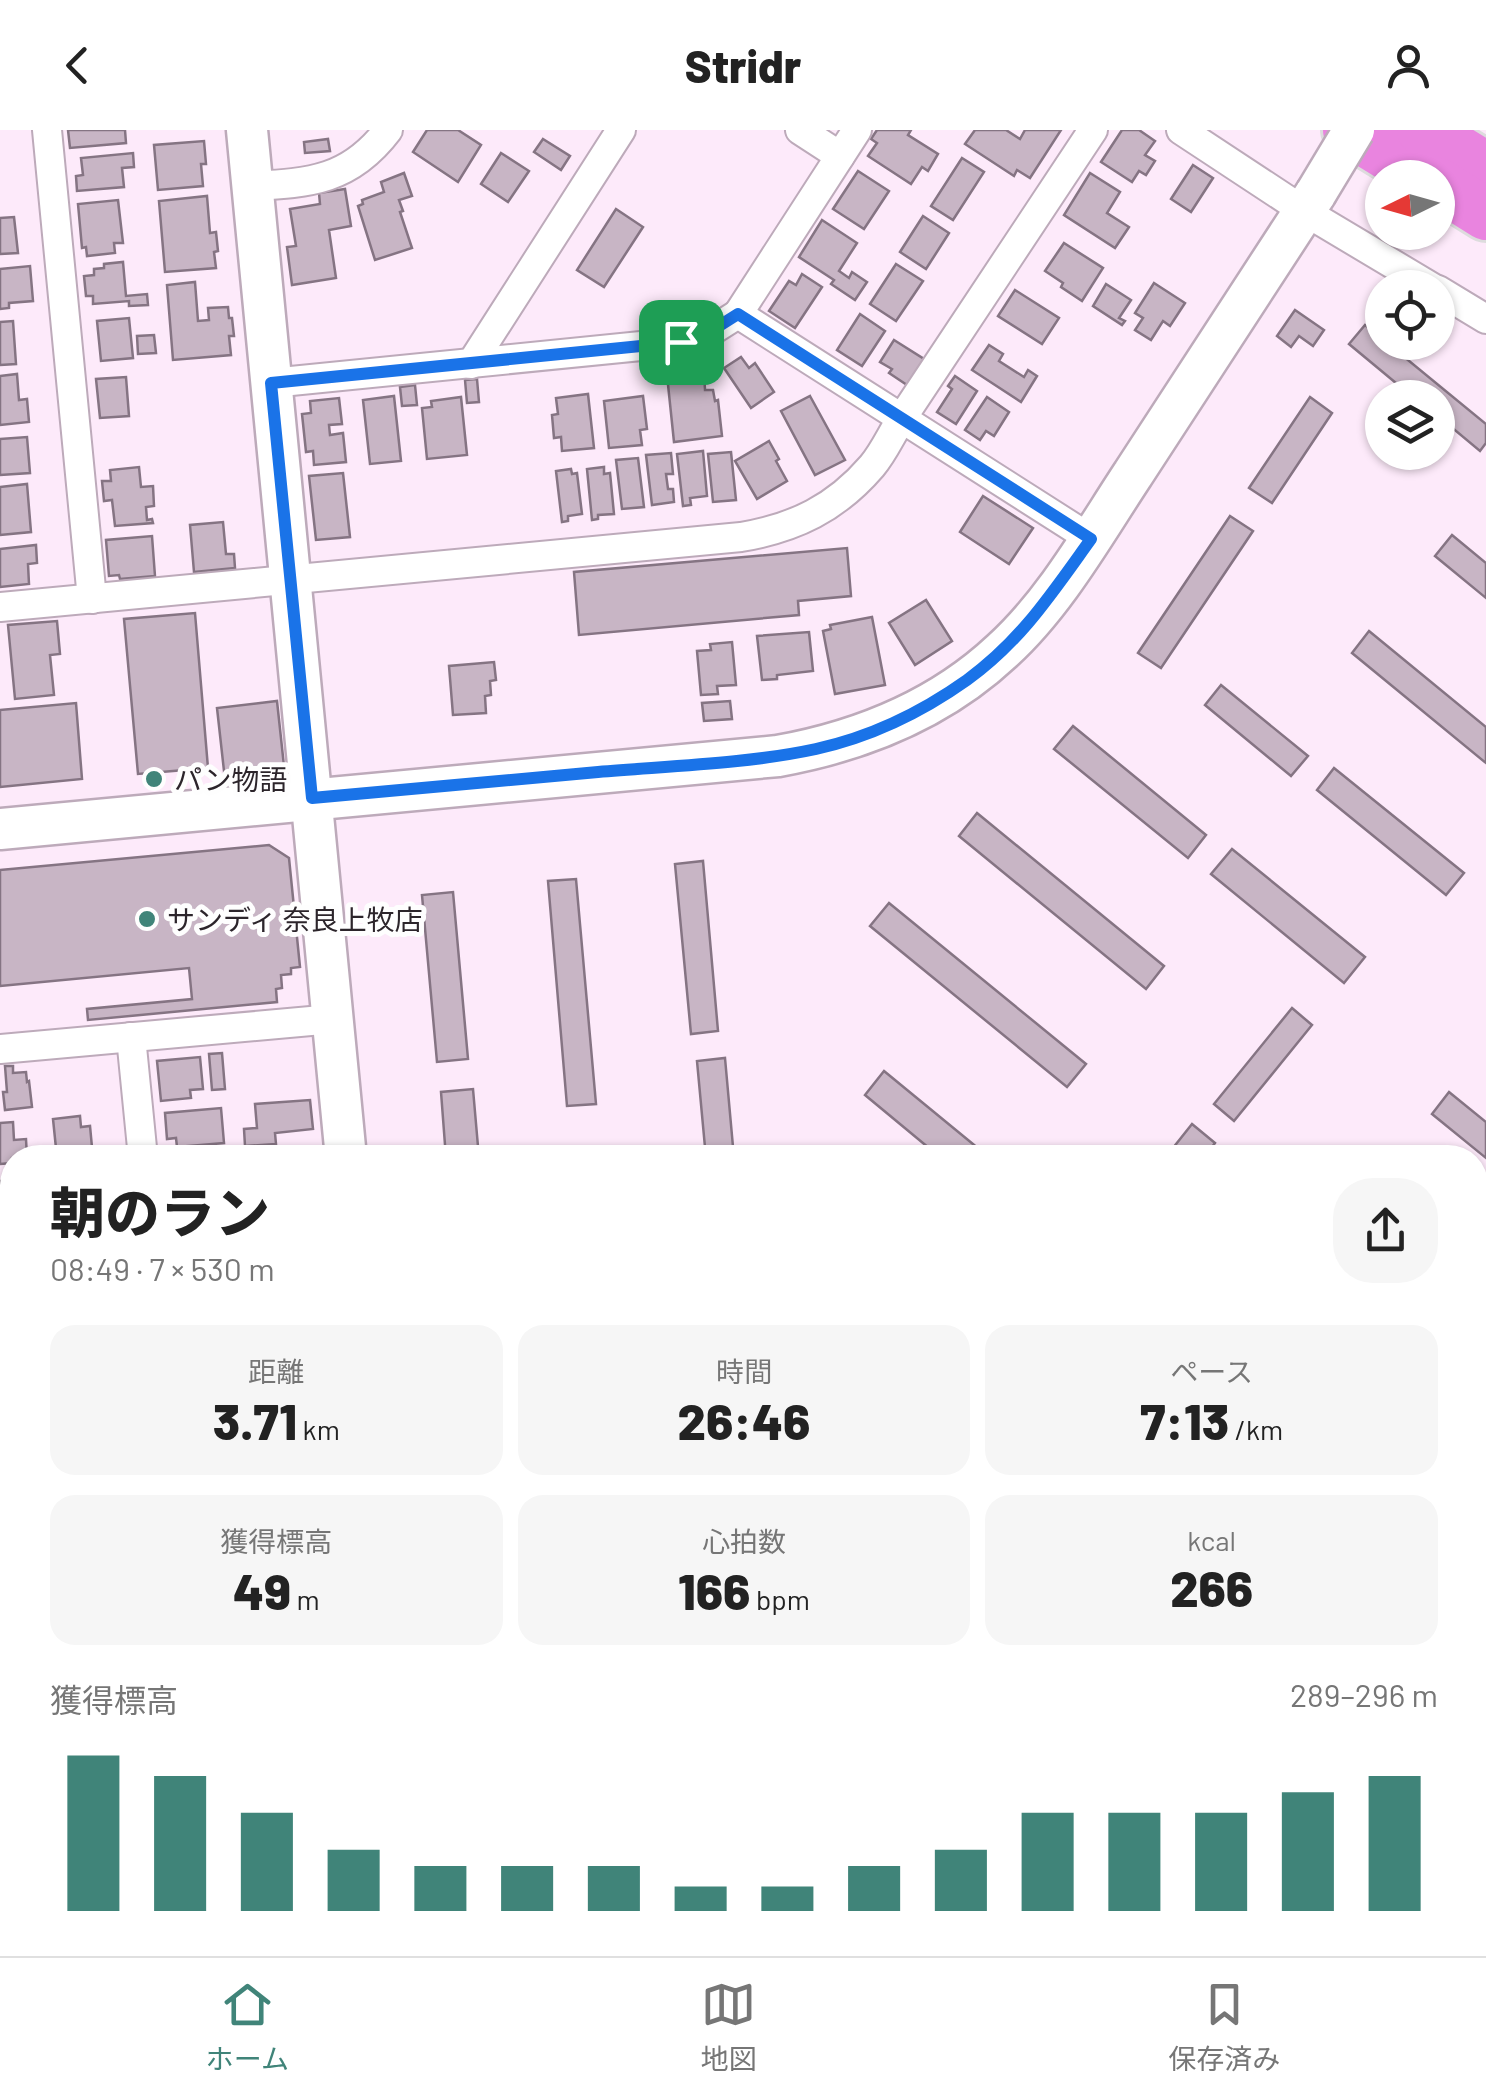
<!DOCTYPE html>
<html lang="ja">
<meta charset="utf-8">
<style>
body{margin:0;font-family:Barlow,"Noto Sans JP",sans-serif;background:#f6f6f6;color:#222;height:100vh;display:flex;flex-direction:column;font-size:38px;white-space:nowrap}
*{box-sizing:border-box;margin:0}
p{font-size:32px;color:#767676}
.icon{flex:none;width:55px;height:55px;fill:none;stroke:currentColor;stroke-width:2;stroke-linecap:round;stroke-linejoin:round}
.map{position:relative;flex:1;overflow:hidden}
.panel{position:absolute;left:0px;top:1015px;width:1488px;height:812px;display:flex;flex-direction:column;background:#fff;border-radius:40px 40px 0 0;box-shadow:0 2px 8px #0004}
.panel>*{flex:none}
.needle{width:65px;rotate:265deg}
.fabs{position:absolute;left:1365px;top:30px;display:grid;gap:20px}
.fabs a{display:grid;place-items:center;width:90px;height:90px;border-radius:50%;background:#fff;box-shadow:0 2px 8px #0004;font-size:50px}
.pin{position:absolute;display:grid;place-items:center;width:85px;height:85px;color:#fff;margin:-42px;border-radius:20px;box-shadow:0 5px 15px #0006}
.round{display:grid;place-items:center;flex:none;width:105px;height:105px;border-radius:40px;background:#f6f6f6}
.head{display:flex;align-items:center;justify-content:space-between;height:170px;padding:0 50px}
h1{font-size:55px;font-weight:800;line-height:75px}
.figures{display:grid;grid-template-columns:repeat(3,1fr);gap:15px;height:170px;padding:10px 50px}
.figures div{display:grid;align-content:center;border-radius:25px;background:#f6f6f6;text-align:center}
.figures b{font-size:50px;font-weight:800}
.figures small{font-size:28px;font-weight:400}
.figures p{font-size:28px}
.chart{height:280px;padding:20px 50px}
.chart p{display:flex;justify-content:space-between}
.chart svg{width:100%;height:180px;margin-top:10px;stroke:#408479;stroke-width:6}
header{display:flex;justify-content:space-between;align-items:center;height:130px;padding:0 50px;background:#fff;font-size:45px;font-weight:800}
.dock{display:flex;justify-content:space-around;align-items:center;height:140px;border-top:2px solid #e0e0e0;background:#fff;font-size:28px;color:#767676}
.dock a{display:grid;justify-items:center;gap:5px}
.dock .active{color:#408479}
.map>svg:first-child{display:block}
.building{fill:#c8b5c5;stroke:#857483;stroke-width:2.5}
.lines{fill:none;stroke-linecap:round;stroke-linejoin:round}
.street-casing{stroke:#bdaaba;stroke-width:32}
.secondary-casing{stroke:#bdaaba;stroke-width:45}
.highway-casing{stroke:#dddcdd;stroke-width:58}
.street{stroke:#fff;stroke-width:28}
.secondary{stroke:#fff;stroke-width:40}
.highway{stroke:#e984df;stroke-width:52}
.secondary-bridge-casing{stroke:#bdaaba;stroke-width:45;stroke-linecap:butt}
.secondary-bridge{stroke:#fff;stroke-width:40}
.route-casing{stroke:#fff;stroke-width:20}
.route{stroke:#1a73e8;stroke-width:12}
.poi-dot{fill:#408479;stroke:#fefefe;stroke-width:4}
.labels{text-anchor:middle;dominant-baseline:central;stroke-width:10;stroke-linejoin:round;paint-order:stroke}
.poi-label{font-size:28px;fill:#2c252b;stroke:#fefefe;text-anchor:start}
</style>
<header><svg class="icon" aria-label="back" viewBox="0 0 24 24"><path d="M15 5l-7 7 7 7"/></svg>Stridr<svg class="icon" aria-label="person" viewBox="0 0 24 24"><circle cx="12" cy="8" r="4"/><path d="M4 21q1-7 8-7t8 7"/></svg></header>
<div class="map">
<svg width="1486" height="1826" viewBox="0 0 1486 1826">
<rect width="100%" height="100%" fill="#fdeafa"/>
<g class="building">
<polygon points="68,0 125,0 126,13 70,18"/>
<polygon points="427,0 458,0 481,15 458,52 413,22"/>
<polygon points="877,0 911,0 908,5 938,24 928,41 922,37 911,54 868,26 877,13 871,9"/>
<polygon points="975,0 1006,0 1020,9 1025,0 1061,0 1030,48 1017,40 1014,46 965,14"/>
<polygon points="1122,0 1139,0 1155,11 1145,25 1155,31 1146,45 1139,41 1132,52 1101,32"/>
<polygon points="328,9 330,21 305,23 304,12"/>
<polygon points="543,9 570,26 561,40 534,22"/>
<polygon points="204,11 206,34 201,34 203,56 158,60 154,15"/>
<polygon points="133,23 134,37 122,38 124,57 77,61 76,46 83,45 81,28"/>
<polygon points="501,23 529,41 508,72 481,54"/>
<polygon points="962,28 984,42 953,90 931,76"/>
<polygon points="1193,35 1213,48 1191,82 1171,69"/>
<polygon points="858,41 889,61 864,99 833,79"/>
<polygon points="404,43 412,66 399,70 403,81 400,82 412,118 375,130 358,76 363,74 362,70 384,62 381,52"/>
<polygon points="1090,43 1120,62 1107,83 1129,97 1115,118 1064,85"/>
<polygon points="345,59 351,96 329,100 336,148 292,155 287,117 296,116 290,79 320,74 319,63"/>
<polygon points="207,66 210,103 216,102 218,121 214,122 216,138 165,142 159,71"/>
<polygon points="118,70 123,113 114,113 115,123 87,126 86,117 82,118 78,74"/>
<polygon points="616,79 643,97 604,157 577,140"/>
<polygon points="923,86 949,103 926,139 900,122"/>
<polygon points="14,87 18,123 0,124 0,88"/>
<polygon points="822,90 857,113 839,141 849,148 852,142 867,152 855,170 831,154 834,150 799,127"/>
<polygon points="1064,113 1103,138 1082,171 1061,157 1063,153 1045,141"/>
<polygon points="123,132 126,166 147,164 148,175 129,176 129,171 93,174 93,166 86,166 84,146 94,145 94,139 104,138 104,134"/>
<polygon points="896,134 923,151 896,191 870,174"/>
<polygon points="30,136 33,171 9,173 9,178 0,179 0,139"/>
<polygon points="802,144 822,157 795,198 769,181 789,151 796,155"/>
<polygon points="195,152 198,191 209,190 208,178 228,177 229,188 232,188 234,206 229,206 231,225 173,230 167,155"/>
<polygon points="1154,153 1185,173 1170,196 1163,191 1151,210 1135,200 1143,188 1135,183"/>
<polygon points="1106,154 1131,170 1119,188 1125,191 1122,195 1093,176"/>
<polygon points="1015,160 1059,188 1042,214 998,186"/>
<polygon points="1295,180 1324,200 1313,216 1299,206 1291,217 1277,206"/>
<polygon points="860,184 885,201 862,236 837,220"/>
<polygon points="129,188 133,228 101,231 97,191"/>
<polygon points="13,191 16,234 0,235 0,192"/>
<polygon points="1365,195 1382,209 1382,212 1386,212 1486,294 1486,313 1480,321 1438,286 1438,268 1414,268 1349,214"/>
<polygon points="154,205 156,223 138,224 137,206"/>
<polygon points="894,210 924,229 907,255 889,243 892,239 880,232"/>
<polygon points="989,215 1003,224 999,231 1024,247 1028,240 1037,246 1021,272 972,240"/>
<polygon points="741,227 749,238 755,233 774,262 751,278 724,238"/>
<polygon points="704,241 705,260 713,260 715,271 718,270 722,306 674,312 667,245"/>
<polygon points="17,244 19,270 27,269 29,292 0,295 0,246"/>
<polygon points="955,246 977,261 956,294 937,282 952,259 948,256"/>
<polygon points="126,247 129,286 100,288 96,249"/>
<polygon points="477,249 479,272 467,273 465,250"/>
<polygon points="415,255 417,275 402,276 400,257"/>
<polygon points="588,264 594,318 562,321 561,307 554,308 552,285 558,284 556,268"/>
<polygon points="394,266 401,331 370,334 363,270"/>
<polygon points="643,266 647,299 640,300 642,315 609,318 604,271"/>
<polygon points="810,266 845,330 815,345 781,281"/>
<polygon points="461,267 467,325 427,329 422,278 432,277 431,271"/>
<polygon points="987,267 1009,282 994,306 986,301 980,310 965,300"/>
<polygon points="1310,267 1332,283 1272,373 1249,358"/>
<polygon points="339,268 342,294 329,295 330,305 343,303 346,332 314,335 313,321 306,322 302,284 311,283 310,271"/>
<polygon points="27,307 30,343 0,345 0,309"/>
<polygon points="769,311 779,329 776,331 787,351 757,369 735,331"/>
<polygon points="703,321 707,366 690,368 691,375 683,376 677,324"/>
<polygon points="731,322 736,370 713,372 708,324"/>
<polygon points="671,323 673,344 666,344 668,359 673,359 674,372 652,375 646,325"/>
<polygon points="638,328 644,377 622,379 616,330"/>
<polygon points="139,337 141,357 153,356 154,376 146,377 147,390 152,389 153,393 115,396 112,370 104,371 102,351 111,351 110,340"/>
<polygon points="604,337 604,344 610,343 614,384 598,385 598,389 592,390 587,339"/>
<polygon points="571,339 572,344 577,343 582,384 568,386 568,391 562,392 556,341"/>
<polygon points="343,343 350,407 316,410 309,346"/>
<polygon points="27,354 31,402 0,405 0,357"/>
<polygon points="983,366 1033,398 1009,434 960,402"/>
<polygon points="1230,386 1253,401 1161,538 1138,523"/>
<polygon points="223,392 226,424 234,424 235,438 194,442 190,395"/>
<polygon points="1452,405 1486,433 1486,468 1435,426"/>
<polygon points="152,406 155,446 120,449 119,445 109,446 106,410"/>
<polygon points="36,415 37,433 28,434 29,454 0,457 0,419"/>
<polygon points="847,418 851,466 798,471 799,485 579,505 574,442"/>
<polygon points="926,470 952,511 915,535 889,493"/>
<polygon points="195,483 208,638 138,644 124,489"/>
<polygon points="872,487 885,555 835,564 823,501 831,499 830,495"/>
<polygon points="57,491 60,524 50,525 54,565 15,569 8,495"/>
<polygon points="1369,501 1486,597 1486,633 1352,523"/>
<polygon points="809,502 813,541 777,545 777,549 762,550 757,506"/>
<polygon points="732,512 736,555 717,556 718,564 701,565 697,521 711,520 710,514"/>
<polygon points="494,532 496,550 490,551 491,565 485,566 486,583 453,585 449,536"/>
<polygon points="1221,555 1308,626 1291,646 1205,575"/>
<polygon points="277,571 287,664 227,668 217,578"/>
<polygon points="730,571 732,589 704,591 702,573"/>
<polygon points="76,573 82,649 0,657 0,580"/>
<polygon points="1073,596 1206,705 1188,728 1054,619"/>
<polygon points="1334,638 1464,743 1446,765 1317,660"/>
<polygon points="977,683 1164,836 1146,859 959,706"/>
<polygon points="269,715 289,728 300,837 291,838 291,844 281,845 282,858 276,859 277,872 88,890 87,879 192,869 189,838 0,856 0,740"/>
<polygon points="1232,719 1365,827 1344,853 1211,744"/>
<polygon points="703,731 718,901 691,904 675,734"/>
<polygon points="576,749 596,974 567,976 548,751"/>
<polygon points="453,762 468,929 437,932 422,765"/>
<polygon points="889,773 1086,934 1067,957 870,796"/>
<polygon points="1292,878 1312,895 1234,991 1214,974"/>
<polygon points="222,923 225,959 212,960 209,924"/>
<polygon points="200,927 203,959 190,960 191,968 161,971 157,931"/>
<polygon points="725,928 734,1028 706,1028 697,931"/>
<polygon points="5,936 13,936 13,943 26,942 27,952 29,951 32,977 5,980 3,962 7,962"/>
<polygon points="884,941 990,1028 941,1028 865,965"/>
<polygon points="473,959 479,1028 446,1028 441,962"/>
<polygon points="1449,962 1486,992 1486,1028 1432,984"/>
<polygon points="310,970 313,999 275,1003 276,1014 245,1016 244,999 257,998 255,974"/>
<polygon points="221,978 224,1013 177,1017 176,1008 167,1009 165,983"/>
<polygon points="80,986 81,997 90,996 93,1028 57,1028 53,989"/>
<polygon points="13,992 14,1010 26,1009 27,1028 12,1028 12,1033 0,1034 0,993"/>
<polygon points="1192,994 1215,1013 1204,1028 1165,1028"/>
<polygon points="12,1050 12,1085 0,1086 0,1051"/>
<polygon points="12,1104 12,1141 0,1142 0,1105"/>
<polygon points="1486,1151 1486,1194 1475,1185 1475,1165"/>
<polygon points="12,1161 12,1199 0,1200 0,1162"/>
<polygon points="12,1216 12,1261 0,1262 0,1217"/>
<polygon points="1486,1290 1486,1349 1475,1363 1475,1303"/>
<polygon points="1486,1504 1486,1553 1475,1567 1475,1517"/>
<polygon points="77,1815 106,1815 107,1824 78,1826"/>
<polygon points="755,1815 787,1815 788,1826 756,1826"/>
<polygon points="881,1815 911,1815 912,1826 882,1826"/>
<polygon points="1008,1815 1038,1815 1039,1826 1009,1826"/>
<polygon points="1186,1815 1226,1815 1233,1824 1194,1826"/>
</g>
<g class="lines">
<defs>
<g id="street">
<polyline points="47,0 92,469"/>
<polyline points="800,0 840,26"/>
<polyline points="1181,0 1304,81 1433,158"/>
<path d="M252,56C311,53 350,50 388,0"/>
<polyline points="1438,160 1486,189"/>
<polyline points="738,184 857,0"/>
<polyline points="471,234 621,0"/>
<polyline points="271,253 681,212 708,203 738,184 1091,409"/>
<path d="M0,477L741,407C795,398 836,378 872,336C884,322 892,303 902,288L1093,0"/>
<polyline points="131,907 143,1028"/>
<polyline points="0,919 333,889"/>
<polyline points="0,1497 12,1623"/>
<polyline points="31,1815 33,1826"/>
<polyline points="218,1815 219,1826"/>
</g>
<g id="secondary">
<polyline points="247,0 346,1028"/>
<path d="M0,699L778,626C861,611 939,580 1002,521C1055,473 1094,403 1133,344C1194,250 1255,156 1316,63"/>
<polyline points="422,1815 423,1826"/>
</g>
<g id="highway">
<polyline points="1349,0 1427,48"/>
<polyline points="1423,0 1486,38"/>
<polyline points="1438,54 1486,84"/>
</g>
</defs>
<use href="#street" class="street-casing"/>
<use href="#secondary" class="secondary-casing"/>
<use href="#highway" class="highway-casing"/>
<use href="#street" class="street"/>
<use href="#secondary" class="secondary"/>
<use href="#highway" class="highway"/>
<defs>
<polyline id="secondary-bridge" points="1316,63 1354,0"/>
</defs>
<use href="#secondary-bridge" class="secondary-bridge-casing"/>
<use href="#secondary-bridge" class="secondary-bridge"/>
</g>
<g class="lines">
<defs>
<path id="route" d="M738,184L1091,409C1052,463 1021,511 967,550C922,582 870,607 816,619C746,634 669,636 598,642C503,651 407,659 312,668L271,253L681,212L708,203Z"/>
</defs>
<use href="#route" class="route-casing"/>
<use href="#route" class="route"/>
</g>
<g class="poi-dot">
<circle cx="154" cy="649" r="10"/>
<circle cx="147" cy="789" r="10"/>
</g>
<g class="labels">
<g class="poi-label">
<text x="174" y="649">パン物語</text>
<text x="167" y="789">サンディ 奈良上牧店</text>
</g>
</g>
</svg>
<div class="fabs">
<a><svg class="needle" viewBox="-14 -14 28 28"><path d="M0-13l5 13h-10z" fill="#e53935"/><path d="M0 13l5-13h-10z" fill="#767676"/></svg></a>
<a><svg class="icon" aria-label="locate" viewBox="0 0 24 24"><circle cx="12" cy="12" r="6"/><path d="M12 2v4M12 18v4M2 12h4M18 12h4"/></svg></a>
<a><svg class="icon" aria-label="layers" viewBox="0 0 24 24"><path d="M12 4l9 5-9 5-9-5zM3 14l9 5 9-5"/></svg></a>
</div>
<div class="pin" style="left:681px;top:212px;background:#1e9e55"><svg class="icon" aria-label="arrive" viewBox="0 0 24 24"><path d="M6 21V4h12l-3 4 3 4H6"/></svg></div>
<section class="panel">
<div class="head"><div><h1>朝のラン</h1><p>08:49 · 7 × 530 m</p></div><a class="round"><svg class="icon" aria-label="share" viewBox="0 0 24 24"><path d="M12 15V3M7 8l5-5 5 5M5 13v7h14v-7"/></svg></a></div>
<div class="figures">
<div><p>距離</p><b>3.71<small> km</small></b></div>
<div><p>時間</p><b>26:46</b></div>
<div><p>ペース</p><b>7:13<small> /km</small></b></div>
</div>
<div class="figures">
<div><p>獲得標高</p><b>49<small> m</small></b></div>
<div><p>心拍数</p><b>166<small> bpm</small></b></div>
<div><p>kcal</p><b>266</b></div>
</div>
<div class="chart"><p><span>獲得標高</span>289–296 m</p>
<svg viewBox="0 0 160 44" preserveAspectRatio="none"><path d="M5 44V6M15 44V11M25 44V20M35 44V29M45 44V33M55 44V33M65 44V33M75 44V38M85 44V38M95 44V33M105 44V29M115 44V20M125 44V20M135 44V20M145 44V15M155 44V11"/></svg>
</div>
</section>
</div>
<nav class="dock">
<a class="active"><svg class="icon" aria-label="home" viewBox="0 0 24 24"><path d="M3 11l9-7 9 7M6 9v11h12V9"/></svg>ホーム</a>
<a><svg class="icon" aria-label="map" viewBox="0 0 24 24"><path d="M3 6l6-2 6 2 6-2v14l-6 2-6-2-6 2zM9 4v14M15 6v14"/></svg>地図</a>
<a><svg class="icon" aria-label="saved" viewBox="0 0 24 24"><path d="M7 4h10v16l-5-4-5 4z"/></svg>保存済み</a>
</nav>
